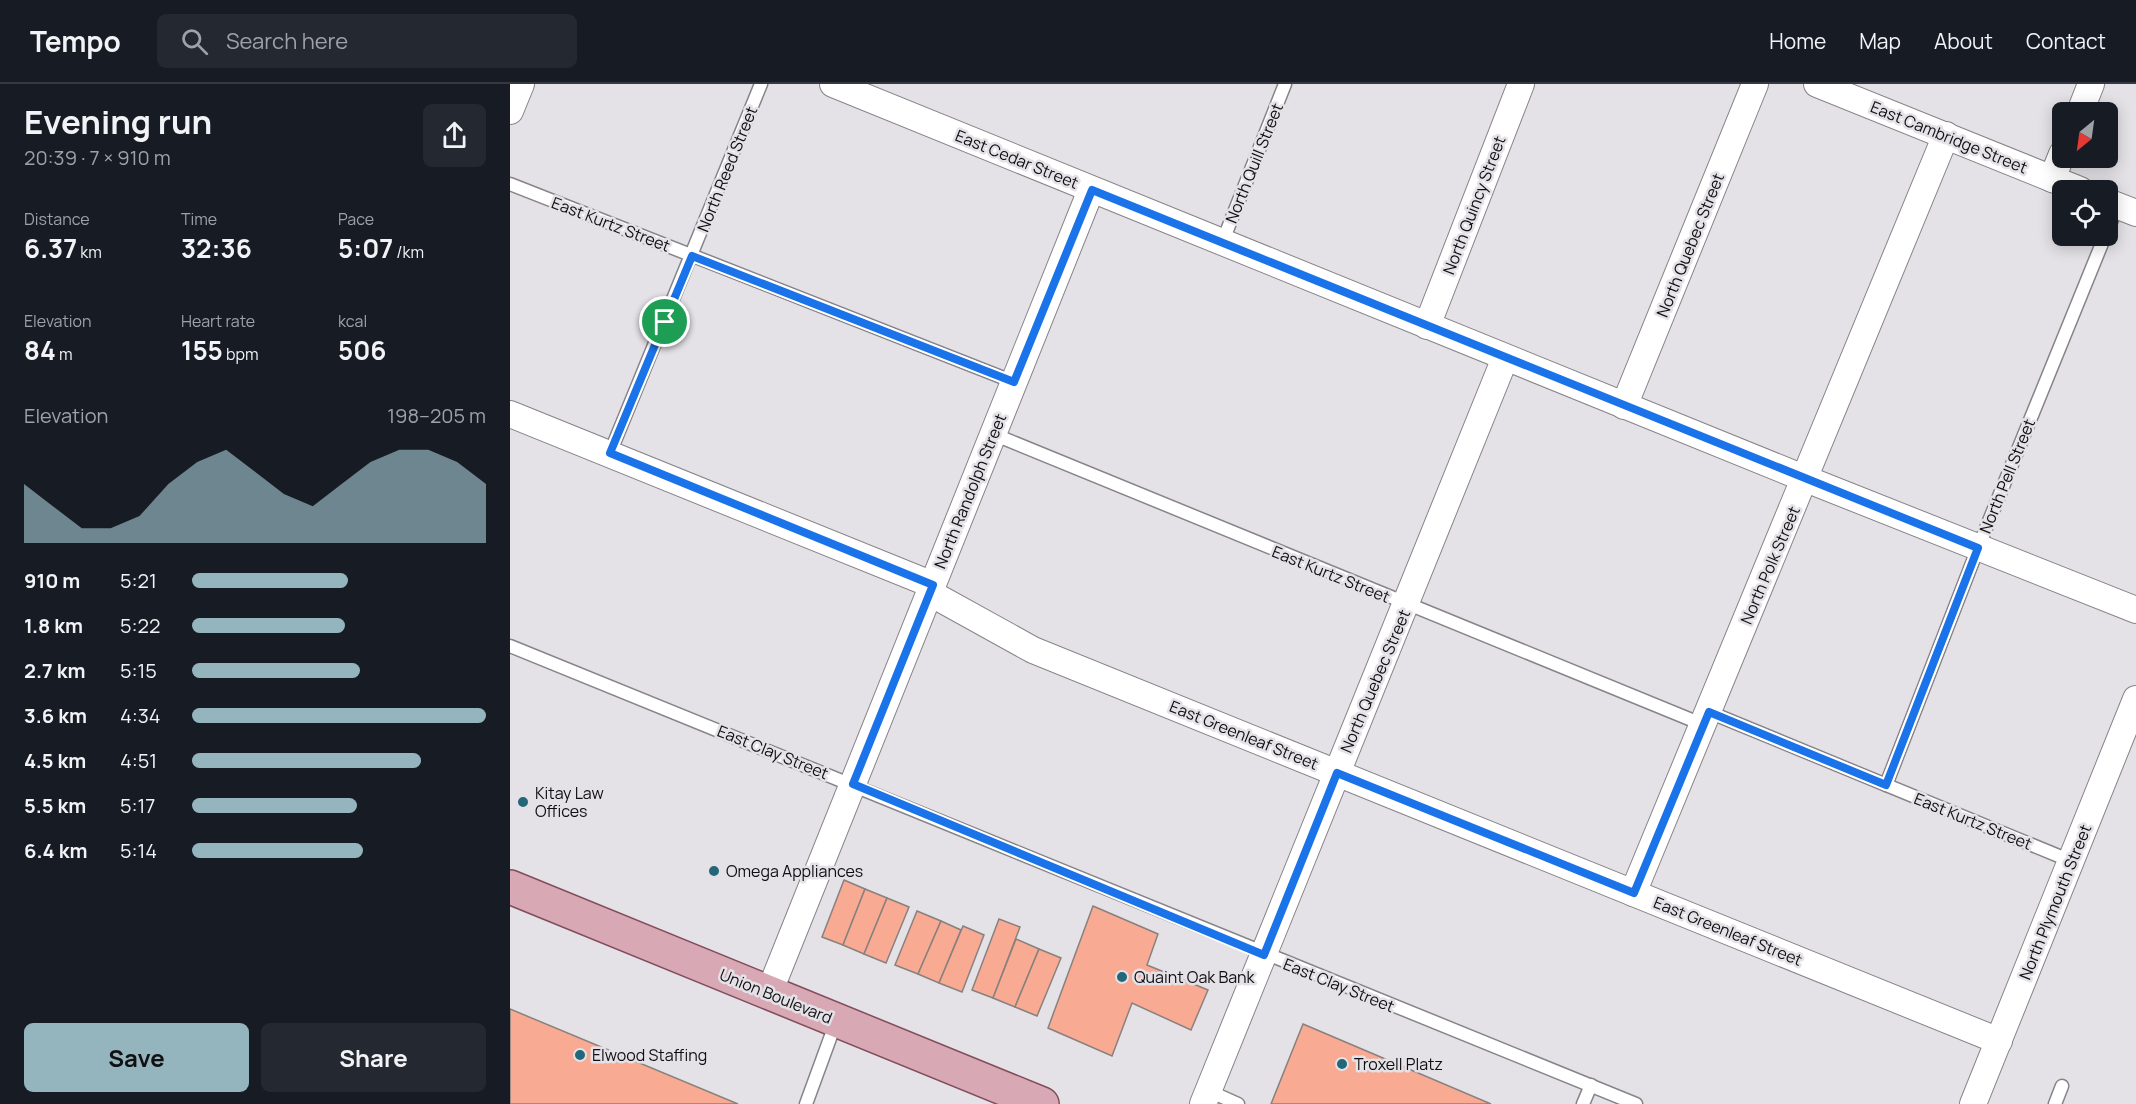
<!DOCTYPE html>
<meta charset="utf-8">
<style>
body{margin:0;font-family:Manrope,sans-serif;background:#242831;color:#f1f3f6;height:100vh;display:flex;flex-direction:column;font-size:22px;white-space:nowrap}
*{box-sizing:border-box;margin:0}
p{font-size:20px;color:#9ea1a6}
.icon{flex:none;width:33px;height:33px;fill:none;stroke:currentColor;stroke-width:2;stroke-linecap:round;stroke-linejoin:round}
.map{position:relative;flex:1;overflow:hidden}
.sheet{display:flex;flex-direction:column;background:#171b24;width:510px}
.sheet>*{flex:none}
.needle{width:39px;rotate:209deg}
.fabs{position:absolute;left:1542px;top:18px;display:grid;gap:12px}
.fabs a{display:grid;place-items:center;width:66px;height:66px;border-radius:9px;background:#171b24;box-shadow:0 3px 15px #0003;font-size:30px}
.pin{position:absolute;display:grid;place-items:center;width:51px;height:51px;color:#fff;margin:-26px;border:3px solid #fff;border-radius:50%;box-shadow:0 2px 6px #0007}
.round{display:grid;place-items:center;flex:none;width:63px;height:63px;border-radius:9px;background:#242831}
.head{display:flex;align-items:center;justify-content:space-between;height:102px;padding:0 24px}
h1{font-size:33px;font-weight:700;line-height:45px}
.figures{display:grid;grid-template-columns:repeat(3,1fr);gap:9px;height:102px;padding:6px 24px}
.figures div{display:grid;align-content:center}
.figures b{font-size:26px;font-weight:700}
.figures small{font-size:16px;font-weight:400}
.figures p{font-size:16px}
.chart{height:168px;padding:12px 24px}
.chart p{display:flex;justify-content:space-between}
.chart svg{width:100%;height:108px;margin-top:6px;fill:#94b4be;opacity:.7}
.primary-button{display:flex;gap:12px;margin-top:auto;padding:12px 24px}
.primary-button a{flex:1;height:69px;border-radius:9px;background:#94b4be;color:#111;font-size:24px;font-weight:700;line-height:69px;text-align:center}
.primary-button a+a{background:#242831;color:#f1f3f6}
ul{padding:0 24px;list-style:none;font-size:20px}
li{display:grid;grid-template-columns:96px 72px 1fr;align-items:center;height:45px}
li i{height:15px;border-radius:8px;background:#94b4be}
header{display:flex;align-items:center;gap:36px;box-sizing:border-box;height:84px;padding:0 30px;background:#171b24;border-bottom:2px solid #363941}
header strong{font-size:28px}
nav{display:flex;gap:33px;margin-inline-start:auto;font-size:21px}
.search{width:420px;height:54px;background:#242831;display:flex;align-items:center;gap:15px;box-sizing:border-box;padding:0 21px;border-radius:9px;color:#9ea1a6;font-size:22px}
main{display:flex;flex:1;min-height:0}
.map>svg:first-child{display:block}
.building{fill:#f9aa92;stroke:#88817f;stroke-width:1.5}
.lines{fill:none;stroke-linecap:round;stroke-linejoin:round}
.lane-casing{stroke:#878489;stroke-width:15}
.street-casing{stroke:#878489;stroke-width:28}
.primary-casing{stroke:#814c5b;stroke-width:36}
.lane{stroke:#fff;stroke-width:12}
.street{stroke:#fff;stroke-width:26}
.primary{stroke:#d8a8b5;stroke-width:33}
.route-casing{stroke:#fff;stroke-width:12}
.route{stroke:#1a73e8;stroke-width:8}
.poi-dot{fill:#236779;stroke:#e4e1e7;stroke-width:2}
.labels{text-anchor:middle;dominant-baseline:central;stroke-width:5;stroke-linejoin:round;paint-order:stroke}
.street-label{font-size:16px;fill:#0f0e10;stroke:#e4e1e7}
.poi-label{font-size:16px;fill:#0f0e10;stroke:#e4e1e7;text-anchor:start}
</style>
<header>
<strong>Tempo</strong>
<div class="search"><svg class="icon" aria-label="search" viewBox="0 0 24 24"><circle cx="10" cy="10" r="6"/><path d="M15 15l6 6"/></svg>Search here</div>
<nav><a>Home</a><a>Map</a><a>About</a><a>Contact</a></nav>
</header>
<main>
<section class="sheet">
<div class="head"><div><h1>Evening run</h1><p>20:39 · 7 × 910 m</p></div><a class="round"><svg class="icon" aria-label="share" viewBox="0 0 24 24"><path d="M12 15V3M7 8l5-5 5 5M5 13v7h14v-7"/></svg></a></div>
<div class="figures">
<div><p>Distance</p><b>6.37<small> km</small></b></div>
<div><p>Time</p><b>32:36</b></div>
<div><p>Pace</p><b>5:07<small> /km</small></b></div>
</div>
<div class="figures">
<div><p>Elevation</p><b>84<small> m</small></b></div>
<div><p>Heart rate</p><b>155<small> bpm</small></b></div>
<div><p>kcal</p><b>506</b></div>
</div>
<div class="chart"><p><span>Elevation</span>198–205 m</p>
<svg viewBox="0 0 160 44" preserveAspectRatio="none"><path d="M0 44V20L10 29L20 38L30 38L40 33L50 20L60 11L70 6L80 15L90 24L100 29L110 20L120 11L130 6L140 6L150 11L160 20V44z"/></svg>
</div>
<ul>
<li><b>910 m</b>5:21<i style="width:53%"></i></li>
<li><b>1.8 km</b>5:22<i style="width:52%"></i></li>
<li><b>2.7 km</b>5:15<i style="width:57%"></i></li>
<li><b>3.6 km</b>4:34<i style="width:100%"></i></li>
<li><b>4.5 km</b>4:51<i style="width:78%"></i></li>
<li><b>5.5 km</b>5:17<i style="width:56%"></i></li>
<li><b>6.4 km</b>5:14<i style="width:58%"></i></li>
</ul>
<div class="primary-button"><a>Save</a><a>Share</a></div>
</section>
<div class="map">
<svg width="1626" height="1020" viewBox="0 0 1626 1020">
<rect width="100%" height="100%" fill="#e4e1e7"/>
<g class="building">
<polygon points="334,796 355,805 333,861 312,853"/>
<polygon points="355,805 377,814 354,870 333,861"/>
<polygon points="377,814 399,823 376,879 354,870"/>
<polygon points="583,822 648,850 637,881 698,906 681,946 622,919 602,972 538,944"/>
<polygon points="407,827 431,837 408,890 385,881"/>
<polygon points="489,835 510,843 483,914 462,906"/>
<polygon points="431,837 451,846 429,899 408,890"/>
<polygon points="453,842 474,851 452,908 429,899"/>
<polygon points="506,855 529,865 505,923 483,914"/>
<polygon points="529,865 551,874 527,932 505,923"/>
<polygon points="0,925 228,1020 0,1020"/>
<polygon points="793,940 981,1020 761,1020"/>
</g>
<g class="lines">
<defs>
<g id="lane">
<polyline points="0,100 504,298"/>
<polyline points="1598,146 1607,122"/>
<polyline points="712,159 775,0"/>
<polyline points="483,350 1194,641"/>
<polyline points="100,369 251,0"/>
<polyline points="0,562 1126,1020"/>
<polyline points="1199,628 1561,777"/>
<polyline points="1376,701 1468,464 1595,152"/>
<polyline points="699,1007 728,1020"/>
<polyline points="296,1020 326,938"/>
<polyline points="1073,1020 1081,1001"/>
<polyline points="1545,1020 1552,1002"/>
</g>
<g id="street">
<polyline points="323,0 1296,395 1626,526"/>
<polyline points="1307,0 1570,106"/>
<polyline points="0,27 11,0"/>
<polyline points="1570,28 1581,0"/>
<polyline points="1542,95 1552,70"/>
<polyline points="1598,118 1626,129"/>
<polyline points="917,242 1011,0"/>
<polyline points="1114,322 1245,0"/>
<polyline points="0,330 423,501"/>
<polyline points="420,509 523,566 1489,957"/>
<polyline points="1123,809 1436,51"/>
<polyline points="259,909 581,106"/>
<polyline points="693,1020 995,274"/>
<polyline points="1463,1020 1626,615"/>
</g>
<polyline id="primary" points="0,803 532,1020"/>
</defs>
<use href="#lane" class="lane-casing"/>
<use href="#street" class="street-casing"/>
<use href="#primary" class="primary-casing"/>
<use href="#lane" class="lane"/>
<use href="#street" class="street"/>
<use href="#primary" class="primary"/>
</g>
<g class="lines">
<defs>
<polygon id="route" points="582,106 1468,464 1376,701 1199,628 1124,809 827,689 754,871 343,700 423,501 100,369 182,172 504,298"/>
</defs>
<use href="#route" class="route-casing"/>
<use href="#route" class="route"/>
</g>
<g class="poi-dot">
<circle cx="13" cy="718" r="6"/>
<circle cx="204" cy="787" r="6"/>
<circle cx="612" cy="893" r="6"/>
<circle cx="70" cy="971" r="6"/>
<circle cx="832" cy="980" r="6"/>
</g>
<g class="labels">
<g class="street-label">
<text transform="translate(1439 53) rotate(22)">East Cambridge Street</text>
<text transform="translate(507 75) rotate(22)">East Cedar Street</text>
<text transform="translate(744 79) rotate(-68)">North Quill Street</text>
<text transform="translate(217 85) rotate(-68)">North Reed Street</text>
<text transform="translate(964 121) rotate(-69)">North Quincy Street</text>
<text transform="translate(101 140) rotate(21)">East Kurtz Street</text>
<text transform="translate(1180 161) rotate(-68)">North Quebec Street</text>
<text transform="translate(1497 392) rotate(-68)">North Pell Street</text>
<text transform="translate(460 407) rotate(-68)">North Randolph Street</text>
<text transform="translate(1260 481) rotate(-67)">North Polk Street</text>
<text transform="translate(821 490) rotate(22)">East Kurtz Street</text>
<text transform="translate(865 597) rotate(-67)">North Quebec Street</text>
<text transform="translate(734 651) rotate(22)">East Greenleaf Street</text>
<text transform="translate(263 668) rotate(22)">East Clay Street</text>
<text transform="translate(1463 737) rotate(22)">East Kurtz Street</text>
<text transform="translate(1545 818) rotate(-68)">North Plymouth Street</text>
<text transform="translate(1218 847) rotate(22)">East Greenleaf Street</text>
<text transform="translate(829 901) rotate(22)">East Clay Street</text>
<text transform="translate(266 912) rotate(22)">Union Boulevard</text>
</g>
<g class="poi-label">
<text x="25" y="709">Kitay Law<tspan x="25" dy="18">Offices</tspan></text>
<text x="216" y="787">Omega Appliances</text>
<text x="624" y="893">Quaint Oak Bank</text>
<text x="82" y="971">Elwood Staffing</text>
<text x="844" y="980">Troxell Platz</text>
</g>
</g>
</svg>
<div class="fabs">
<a><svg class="needle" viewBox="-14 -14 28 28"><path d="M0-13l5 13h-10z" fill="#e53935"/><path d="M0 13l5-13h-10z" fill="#9ea1a6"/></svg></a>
<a><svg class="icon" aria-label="locate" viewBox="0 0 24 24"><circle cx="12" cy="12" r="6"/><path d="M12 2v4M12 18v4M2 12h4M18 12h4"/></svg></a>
</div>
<div class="pin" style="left:155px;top:238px;background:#1e9e55"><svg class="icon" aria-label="arrive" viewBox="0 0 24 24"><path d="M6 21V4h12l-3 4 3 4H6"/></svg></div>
</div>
</main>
